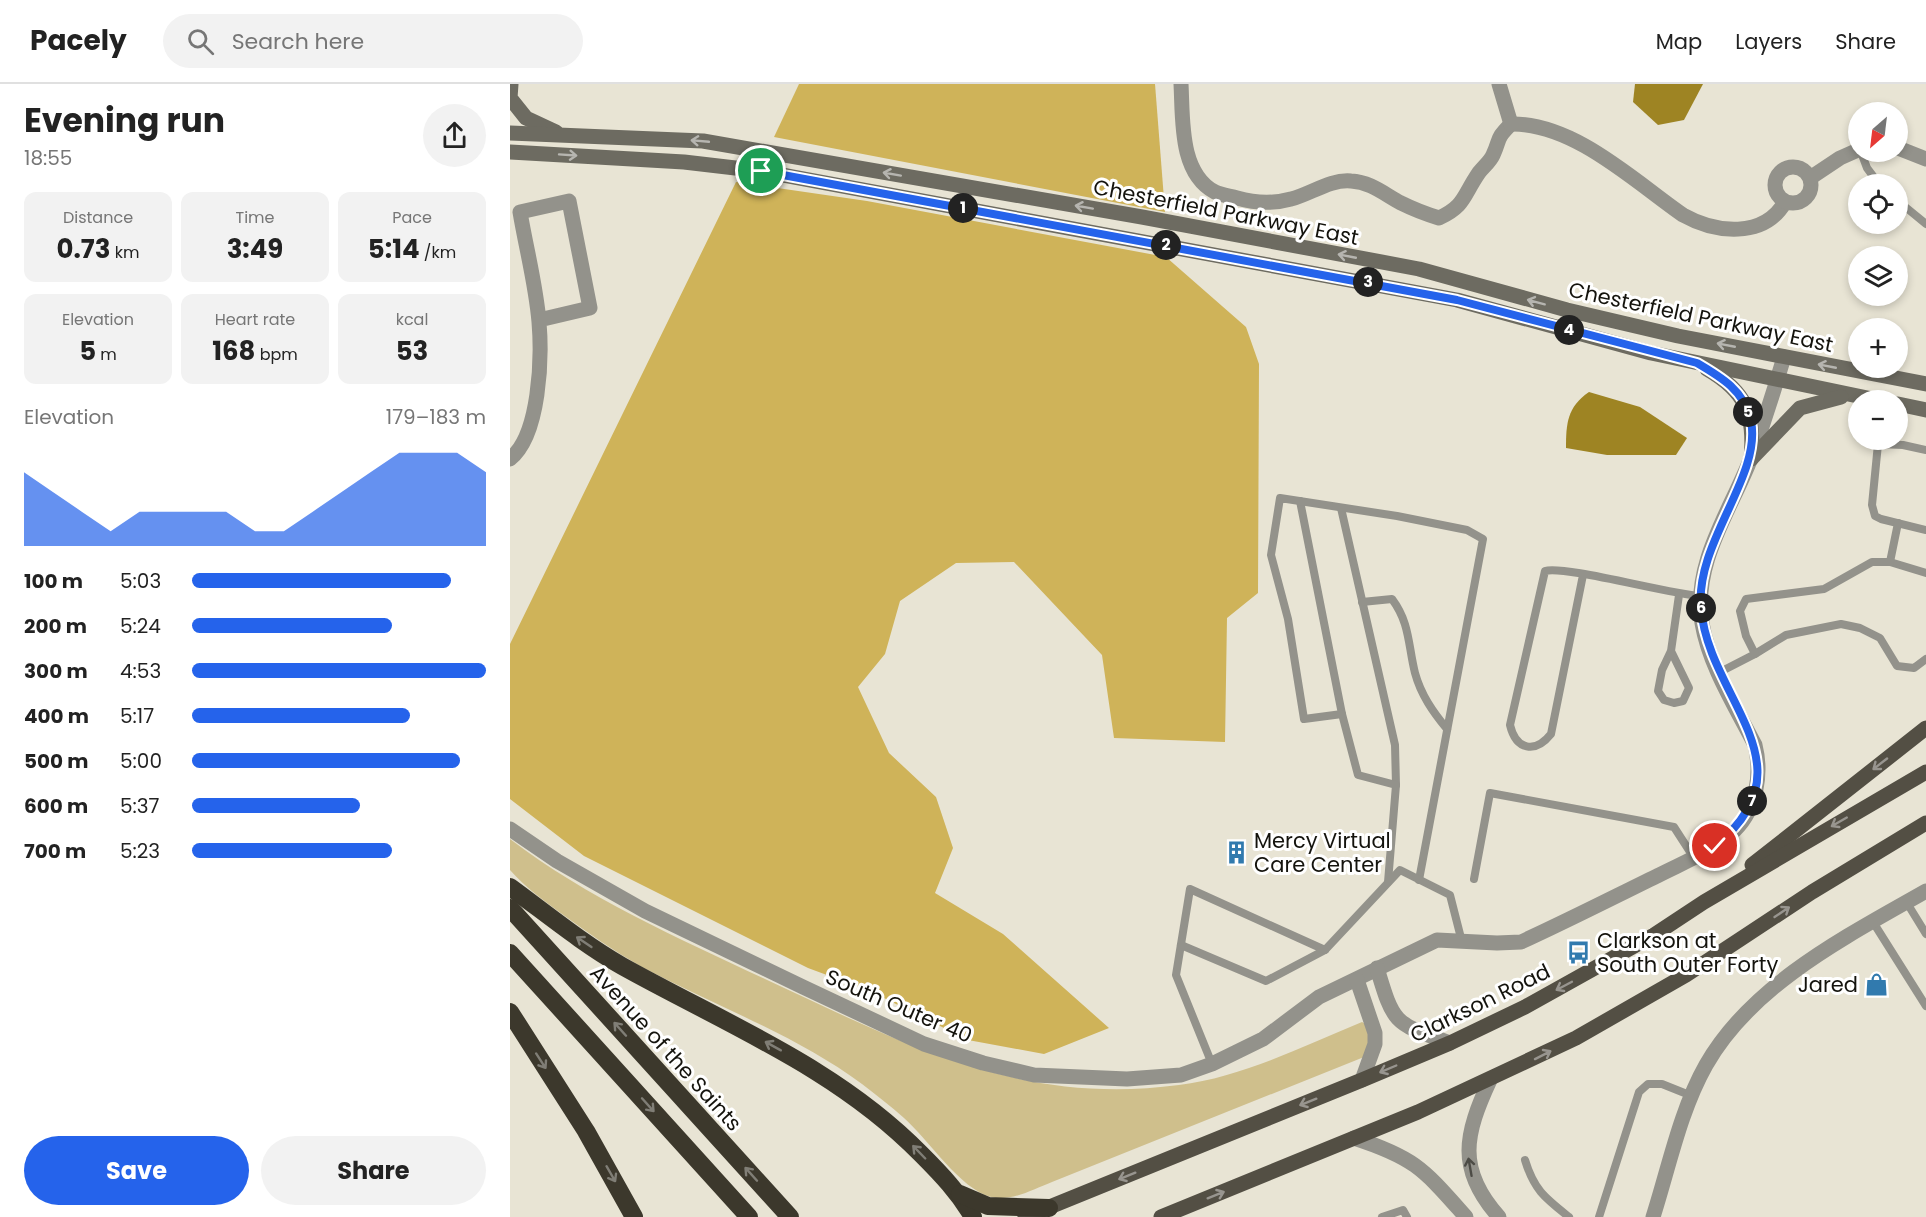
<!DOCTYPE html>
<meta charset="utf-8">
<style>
body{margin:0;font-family:Poppins,sans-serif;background:#f2f2f2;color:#222;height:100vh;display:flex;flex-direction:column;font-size:22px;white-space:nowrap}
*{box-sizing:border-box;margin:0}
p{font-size:20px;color:#767676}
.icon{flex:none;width:33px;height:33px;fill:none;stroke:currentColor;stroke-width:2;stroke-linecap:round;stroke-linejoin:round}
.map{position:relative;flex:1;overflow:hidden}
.side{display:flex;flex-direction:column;background:#fff;width:510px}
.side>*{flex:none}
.needle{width:39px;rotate:208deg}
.controls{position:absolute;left:1338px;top:18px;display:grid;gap:12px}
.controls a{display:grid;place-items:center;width:60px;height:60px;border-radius:50%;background:#fff;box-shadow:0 3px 9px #0003;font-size:30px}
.pin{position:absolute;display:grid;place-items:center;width:51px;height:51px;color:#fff;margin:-26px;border:3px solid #fff;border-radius:50%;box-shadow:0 2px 6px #0007}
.km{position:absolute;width:30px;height:30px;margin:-15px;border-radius:50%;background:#222;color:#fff;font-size:16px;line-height:30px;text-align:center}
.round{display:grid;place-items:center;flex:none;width:63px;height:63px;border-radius:32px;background:#f2f2f2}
.summary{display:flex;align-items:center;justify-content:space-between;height:102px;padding:0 24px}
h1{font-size:33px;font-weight:700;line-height:45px}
.stats{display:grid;grid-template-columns:repeat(3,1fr);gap:9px;height:102px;padding:6px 24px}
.stats div{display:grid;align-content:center;border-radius:12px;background:#f2f2f2;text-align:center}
.stats b{font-size:26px;font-weight:700}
.stats small{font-size:16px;font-weight:400}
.stats p{font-size:16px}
.chart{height:168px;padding:12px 24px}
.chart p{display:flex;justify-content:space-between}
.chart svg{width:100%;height:108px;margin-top:6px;fill:#2563eb;opacity:.7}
.cta{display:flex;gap:12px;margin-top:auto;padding:12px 24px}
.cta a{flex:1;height:69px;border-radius:36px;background:#2563eb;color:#fff;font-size:24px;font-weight:700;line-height:69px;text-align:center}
.cta a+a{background:#f2f2f2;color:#222}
ul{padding:0 24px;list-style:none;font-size:20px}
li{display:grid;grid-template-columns:96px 72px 1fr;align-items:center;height:45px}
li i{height:15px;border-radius:8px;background:#2563eb}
header{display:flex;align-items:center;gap:36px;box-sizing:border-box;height:84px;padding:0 30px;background:#fff;border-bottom:2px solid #e0e0e0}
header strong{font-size:28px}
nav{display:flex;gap:33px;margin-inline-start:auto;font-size:21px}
.search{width:420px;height:54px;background:#f2f2f2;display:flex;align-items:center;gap:15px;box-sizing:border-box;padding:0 21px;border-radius:33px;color:#767676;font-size:22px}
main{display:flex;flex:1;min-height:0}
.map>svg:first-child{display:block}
.green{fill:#cfbf8c}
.forest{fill:#cfb359}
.water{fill:#9e8423}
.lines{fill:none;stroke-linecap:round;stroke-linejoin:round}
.lane{stroke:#93928b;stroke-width:8}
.street{stroke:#93928b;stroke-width:15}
.secondary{stroke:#6d6b61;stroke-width:15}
.primary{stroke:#534f44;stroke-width:15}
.highway{stroke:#3c382c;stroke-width:18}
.oneway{stroke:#b6b5b0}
.oneway2{stroke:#98958f}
.oneway3{stroke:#807e76}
.oneway4{stroke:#4d4c46}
.route-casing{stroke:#fff;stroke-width:12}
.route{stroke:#2563eb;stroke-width:8}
.labels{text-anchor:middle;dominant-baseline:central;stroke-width:6;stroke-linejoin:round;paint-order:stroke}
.street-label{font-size:21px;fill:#14130d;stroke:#fff}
.poi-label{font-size:21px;fill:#14130d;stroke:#fff;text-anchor:start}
</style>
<header>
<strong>Pacely</strong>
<div class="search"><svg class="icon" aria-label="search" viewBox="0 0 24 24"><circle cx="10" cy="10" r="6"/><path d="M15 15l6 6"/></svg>Search here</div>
<nav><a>Map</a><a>Layers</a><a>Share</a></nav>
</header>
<main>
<section class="side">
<div class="summary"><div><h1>Evening run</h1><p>18:55</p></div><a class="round"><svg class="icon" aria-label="share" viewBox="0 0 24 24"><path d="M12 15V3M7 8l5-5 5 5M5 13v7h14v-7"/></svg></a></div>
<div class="stats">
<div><p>Distance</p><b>0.73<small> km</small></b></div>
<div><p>Time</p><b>3:49</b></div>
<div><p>Pace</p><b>5:14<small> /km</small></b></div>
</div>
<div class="stats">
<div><p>Elevation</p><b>5<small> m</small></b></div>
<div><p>Heart rate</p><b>168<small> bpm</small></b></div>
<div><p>kcal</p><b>53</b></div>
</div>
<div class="chart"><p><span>Elevation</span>179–183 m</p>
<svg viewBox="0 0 160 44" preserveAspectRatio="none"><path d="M0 44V14L10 22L20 30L30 38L40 30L50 30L60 30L70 30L80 38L90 38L100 30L110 22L120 14L130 6L140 6L150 6L160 14V44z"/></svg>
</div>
<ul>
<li><b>100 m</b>5:03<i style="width:88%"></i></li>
<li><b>200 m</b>5:24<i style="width:68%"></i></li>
<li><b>300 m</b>4:53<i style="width:100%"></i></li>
<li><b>400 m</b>5:17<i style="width:74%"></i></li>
<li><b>500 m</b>5:00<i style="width:91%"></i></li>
<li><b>600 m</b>5:37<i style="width:57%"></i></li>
<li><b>700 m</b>5:23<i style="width:68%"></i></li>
</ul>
<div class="cta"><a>Save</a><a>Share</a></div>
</section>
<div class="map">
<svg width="1416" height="1133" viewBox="0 0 1416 1133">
<rect width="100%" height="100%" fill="#e8e4d4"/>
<path class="green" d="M0,755C77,814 168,854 255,895C395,960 509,1022 669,1001C732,993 794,962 852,938L861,943L864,969L542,1098C524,1105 501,1118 481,1113C450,1105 419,1056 394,1034C381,1022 366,1011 352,1000C284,950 205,922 132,883C104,867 78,849 52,830C34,817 15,803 0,786Z"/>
<g class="forest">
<polygon points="289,0 645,0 655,128 264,53"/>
<polygon points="226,98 357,117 656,173 736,243 749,280 748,509 717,534 715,658 604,654 592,571 504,478 446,479 390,517 375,570 348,603 379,669 426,713 443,764 425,809 493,850 599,944 534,970 458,956 360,907 298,884 74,772 0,715 0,560"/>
</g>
<g class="water">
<polygon points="1125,0 1193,0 1174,36 1148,41 1123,18"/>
<path d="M1079,308L1130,323L1177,354L1166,371H1097L1056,364C1056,340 1057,323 1079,308Z"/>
</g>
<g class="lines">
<g class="lane">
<polyline points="1351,68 1357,84 1369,100"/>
<polyline points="1388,117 1416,140"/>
<polyline points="1416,366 1393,361 1368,360 1362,421 1365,432 1371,435 1416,446"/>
<polyline points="790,417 832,630"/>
<polyline points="831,424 885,661 886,701"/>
<polyline points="1380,478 1416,489"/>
<path d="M1073,491L1041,650C1025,670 1006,666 1000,641L1035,487C1053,481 1159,510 1190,512"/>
<path d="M852,518L882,515C900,539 898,561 905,589C911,611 923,628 937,645"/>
<polyline points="1161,567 1179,604 1173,617 1164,619 1154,616 1148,607 1152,586 1161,567 1169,511"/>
<polyline points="1245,570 1276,551 1331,540 1350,544 1370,554 1387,582 1404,584 1416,575"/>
<polyline points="1210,588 1245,570 1236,552 1230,527 1236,515 1314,505 1362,478 1380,478 1388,439"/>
<polyline points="964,795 980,709 1164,743 1184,774"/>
<polyline points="878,798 886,701 848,691 832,630 794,635 778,535 761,471 770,414 887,432 957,446 973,455 909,796"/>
<polyline points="1397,819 1416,850"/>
<polyline points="1363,838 1416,922"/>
<polyline points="671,861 756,897 815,866"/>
<polyline points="702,980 666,891 680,805 815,866 890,786 940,811 952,858"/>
<path d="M1015,1076C1024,1106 1035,1114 1059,1133"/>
<polyline points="872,1133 893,1126 897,1133"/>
<polyline points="1089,1133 1129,1008 1138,1000 1152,1000 1182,1012"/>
</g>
<g class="street">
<path d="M671,0C673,35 669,89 705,108C711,111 720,112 727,114C745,119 763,120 781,115C801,110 820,95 841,97C861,98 874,110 891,119C903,125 916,130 929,134C955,122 953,112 968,90C972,84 980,78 983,71C991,54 985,56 1001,40"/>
<polyline points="989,0 1001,40"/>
<path d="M1001,40C1064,39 1124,97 1173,131C1205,149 1254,155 1275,118"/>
<polyline points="1388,64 1416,75"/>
<circle cx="1283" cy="101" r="18"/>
<polyline points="1300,94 1330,74 1348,66"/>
<path d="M0,375C30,351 32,274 29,238C26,201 16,164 10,128L59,117L80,224L29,236"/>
<path d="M0,745L47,777L135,827L293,903L414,960L473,979L524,991L617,995L671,991L702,980L753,955L809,913L927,856L987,859L1011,858C1057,837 1102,814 1147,792C1174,778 1204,767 1225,746C1247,724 1252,689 1245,661C1225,622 1199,581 1192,539C1182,479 1221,426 1241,374C1253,341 1264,307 1274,273"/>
<path d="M867,884C884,941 884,939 940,959"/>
<polyline points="847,896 865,949 865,960 852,996"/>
<path d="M980,996C955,1050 946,1085 989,1133"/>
<path d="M844,1054C906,1074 914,1086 956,1133"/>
<path d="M1143,1133C1159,1083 1170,1027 1196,981C1242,900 1337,852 1416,807"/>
</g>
<g class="secondary">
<polyline points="1,0 0,14 16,34 46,48"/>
<polyline points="0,49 193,57 632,133 909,185 1057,226 1168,252 1416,300"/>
<polyline points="0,68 174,78 251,87 947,216 1141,269 1367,316"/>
<path d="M1197,285C1237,308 1245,331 1241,375"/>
<polyline points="1388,320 1416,326"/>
<polyline points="1241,375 1290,324 1331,313"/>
</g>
<g class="primary">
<polyline points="1242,781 1416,644"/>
<polyline points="515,1133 852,996 940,959 1015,923 1144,851 1194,818 1416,688"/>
<polyline points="651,1133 908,1028 1066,954 1176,891 1302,808 1416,739"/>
</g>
<g class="highway">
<path d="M0,803C37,830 72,859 112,882C216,940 327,984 411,1070C431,1090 449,1109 463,1133"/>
<polyline points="0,824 280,1133"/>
<polyline points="0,869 239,1133"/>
<polyline points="0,928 76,1047 124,1133"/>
<polyline points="450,1110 478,1122 539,1124"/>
</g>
</g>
<defs><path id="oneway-shaft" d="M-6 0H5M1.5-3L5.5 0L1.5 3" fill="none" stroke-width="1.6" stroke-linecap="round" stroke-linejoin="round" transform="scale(1.5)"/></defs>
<g class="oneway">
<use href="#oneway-shaft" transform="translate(190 57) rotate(-175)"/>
<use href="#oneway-shaft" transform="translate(58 71) rotate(4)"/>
<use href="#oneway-shaft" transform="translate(382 90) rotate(-170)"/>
<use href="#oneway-shaft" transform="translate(574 123) rotate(-170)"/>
<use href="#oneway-shaft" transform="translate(837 172) rotate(-169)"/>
<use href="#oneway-shaft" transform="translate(1026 218) rotate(-165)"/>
<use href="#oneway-shaft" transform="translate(1216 261) rotate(-169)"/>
<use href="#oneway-shaft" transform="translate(1317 282) rotate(-169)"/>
</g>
<g class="oneway2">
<use href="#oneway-shaft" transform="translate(1370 680) rotate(142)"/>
<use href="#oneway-shaft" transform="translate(1329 738) rotate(150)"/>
<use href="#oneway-shaft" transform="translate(1272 828) rotate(-34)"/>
<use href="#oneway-shaft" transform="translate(1054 902) rotate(152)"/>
<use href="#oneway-shaft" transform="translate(1033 971) rotate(-27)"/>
<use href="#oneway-shaft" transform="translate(878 985) rotate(157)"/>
<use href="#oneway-shaft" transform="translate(798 1018) rotate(158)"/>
<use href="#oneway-shaft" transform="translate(617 1092) rotate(158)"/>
<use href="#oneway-shaft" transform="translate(706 1111) rotate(-22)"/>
</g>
<g class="oneway3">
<use href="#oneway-shaft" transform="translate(74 858) rotate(-146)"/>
<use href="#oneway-shaft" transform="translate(110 945) rotate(-132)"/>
<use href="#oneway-shaft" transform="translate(263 962) rotate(-151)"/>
<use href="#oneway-shaft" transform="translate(31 977) rotate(57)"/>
<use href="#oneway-shaft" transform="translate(138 1021) rotate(48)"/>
<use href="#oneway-shaft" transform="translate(409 1068) rotate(-134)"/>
<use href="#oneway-shaft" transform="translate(101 1090) rotate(60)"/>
<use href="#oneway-shaft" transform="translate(241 1090) rotate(-132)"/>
</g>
<use class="oneway4" href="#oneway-shaft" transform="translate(960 1083) rotate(-100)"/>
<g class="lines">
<defs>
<path id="route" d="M251,87L947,216L1187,279C1211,293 1235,307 1241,337C1252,393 1185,458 1191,524C1198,615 1305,681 1205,762"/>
</defs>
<use href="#route" class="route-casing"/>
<use href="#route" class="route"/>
</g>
<defs>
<symbol id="building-bare" viewBox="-9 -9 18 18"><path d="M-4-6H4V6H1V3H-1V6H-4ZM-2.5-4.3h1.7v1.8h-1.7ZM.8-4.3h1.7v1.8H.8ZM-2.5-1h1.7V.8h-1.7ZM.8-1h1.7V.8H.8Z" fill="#317aae" stroke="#fff" stroke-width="2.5" paint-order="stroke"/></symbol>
<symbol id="bus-bare" viewBox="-9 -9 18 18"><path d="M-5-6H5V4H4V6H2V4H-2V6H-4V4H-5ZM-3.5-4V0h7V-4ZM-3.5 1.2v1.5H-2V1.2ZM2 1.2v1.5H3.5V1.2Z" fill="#317aae" stroke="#fff" stroke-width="2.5" paint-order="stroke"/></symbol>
<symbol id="shop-bare" viewBox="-9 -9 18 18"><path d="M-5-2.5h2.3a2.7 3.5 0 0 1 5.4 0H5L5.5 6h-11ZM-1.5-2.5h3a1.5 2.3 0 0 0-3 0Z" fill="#317aae" stroke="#fff" stroke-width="2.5" paint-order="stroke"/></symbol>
</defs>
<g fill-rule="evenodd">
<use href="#building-bare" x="710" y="752" width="33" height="33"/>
<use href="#bus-bare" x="1052" y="852" width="33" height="33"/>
<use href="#shop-bare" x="1350" y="884" width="33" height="33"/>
</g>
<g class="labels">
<g class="street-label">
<text transform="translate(716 128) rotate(11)">Chesterfield Parkway East</text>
<text transform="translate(1191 233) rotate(12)">Chesterfield Parkway East</text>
<text transform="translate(970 919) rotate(-26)">Clarkson Road</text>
<text transform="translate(389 922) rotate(23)">South Outer 40</text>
<text transform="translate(156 964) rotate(48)">Avenue of the Saints</text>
</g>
<g class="poi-label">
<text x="744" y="756">Mercy Virtual<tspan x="744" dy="24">Care Center</tspan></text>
<text x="1087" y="856">Clarkson at<tspan x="1087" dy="24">South Outer Forty</tspan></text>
<text x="1348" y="900" text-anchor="end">Jared</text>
</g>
</g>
</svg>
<div class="controls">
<a><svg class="needle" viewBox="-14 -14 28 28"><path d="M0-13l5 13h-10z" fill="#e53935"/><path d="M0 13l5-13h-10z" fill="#767676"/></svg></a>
<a><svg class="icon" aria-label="locate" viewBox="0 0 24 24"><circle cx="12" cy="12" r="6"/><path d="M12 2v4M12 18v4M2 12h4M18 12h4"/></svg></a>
<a><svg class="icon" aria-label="layers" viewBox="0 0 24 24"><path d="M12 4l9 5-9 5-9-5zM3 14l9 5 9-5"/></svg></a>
<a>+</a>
<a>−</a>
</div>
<div class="pin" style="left:251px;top:87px;background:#1e9e55"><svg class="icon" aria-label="arrive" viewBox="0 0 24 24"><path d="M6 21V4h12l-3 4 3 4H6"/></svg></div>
<div class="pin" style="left:1205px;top:762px;background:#d93025"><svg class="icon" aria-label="check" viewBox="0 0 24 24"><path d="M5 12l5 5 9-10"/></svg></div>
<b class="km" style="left:453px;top:124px">1</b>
<b class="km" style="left:656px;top:161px">2</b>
<b class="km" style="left:858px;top:198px">3</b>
<b class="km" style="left:1059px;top:246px">4</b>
<b class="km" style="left:1238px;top:328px">5</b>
<b class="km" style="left:1191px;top:524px">6</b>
<b class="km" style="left:1242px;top:717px">7</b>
</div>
</main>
